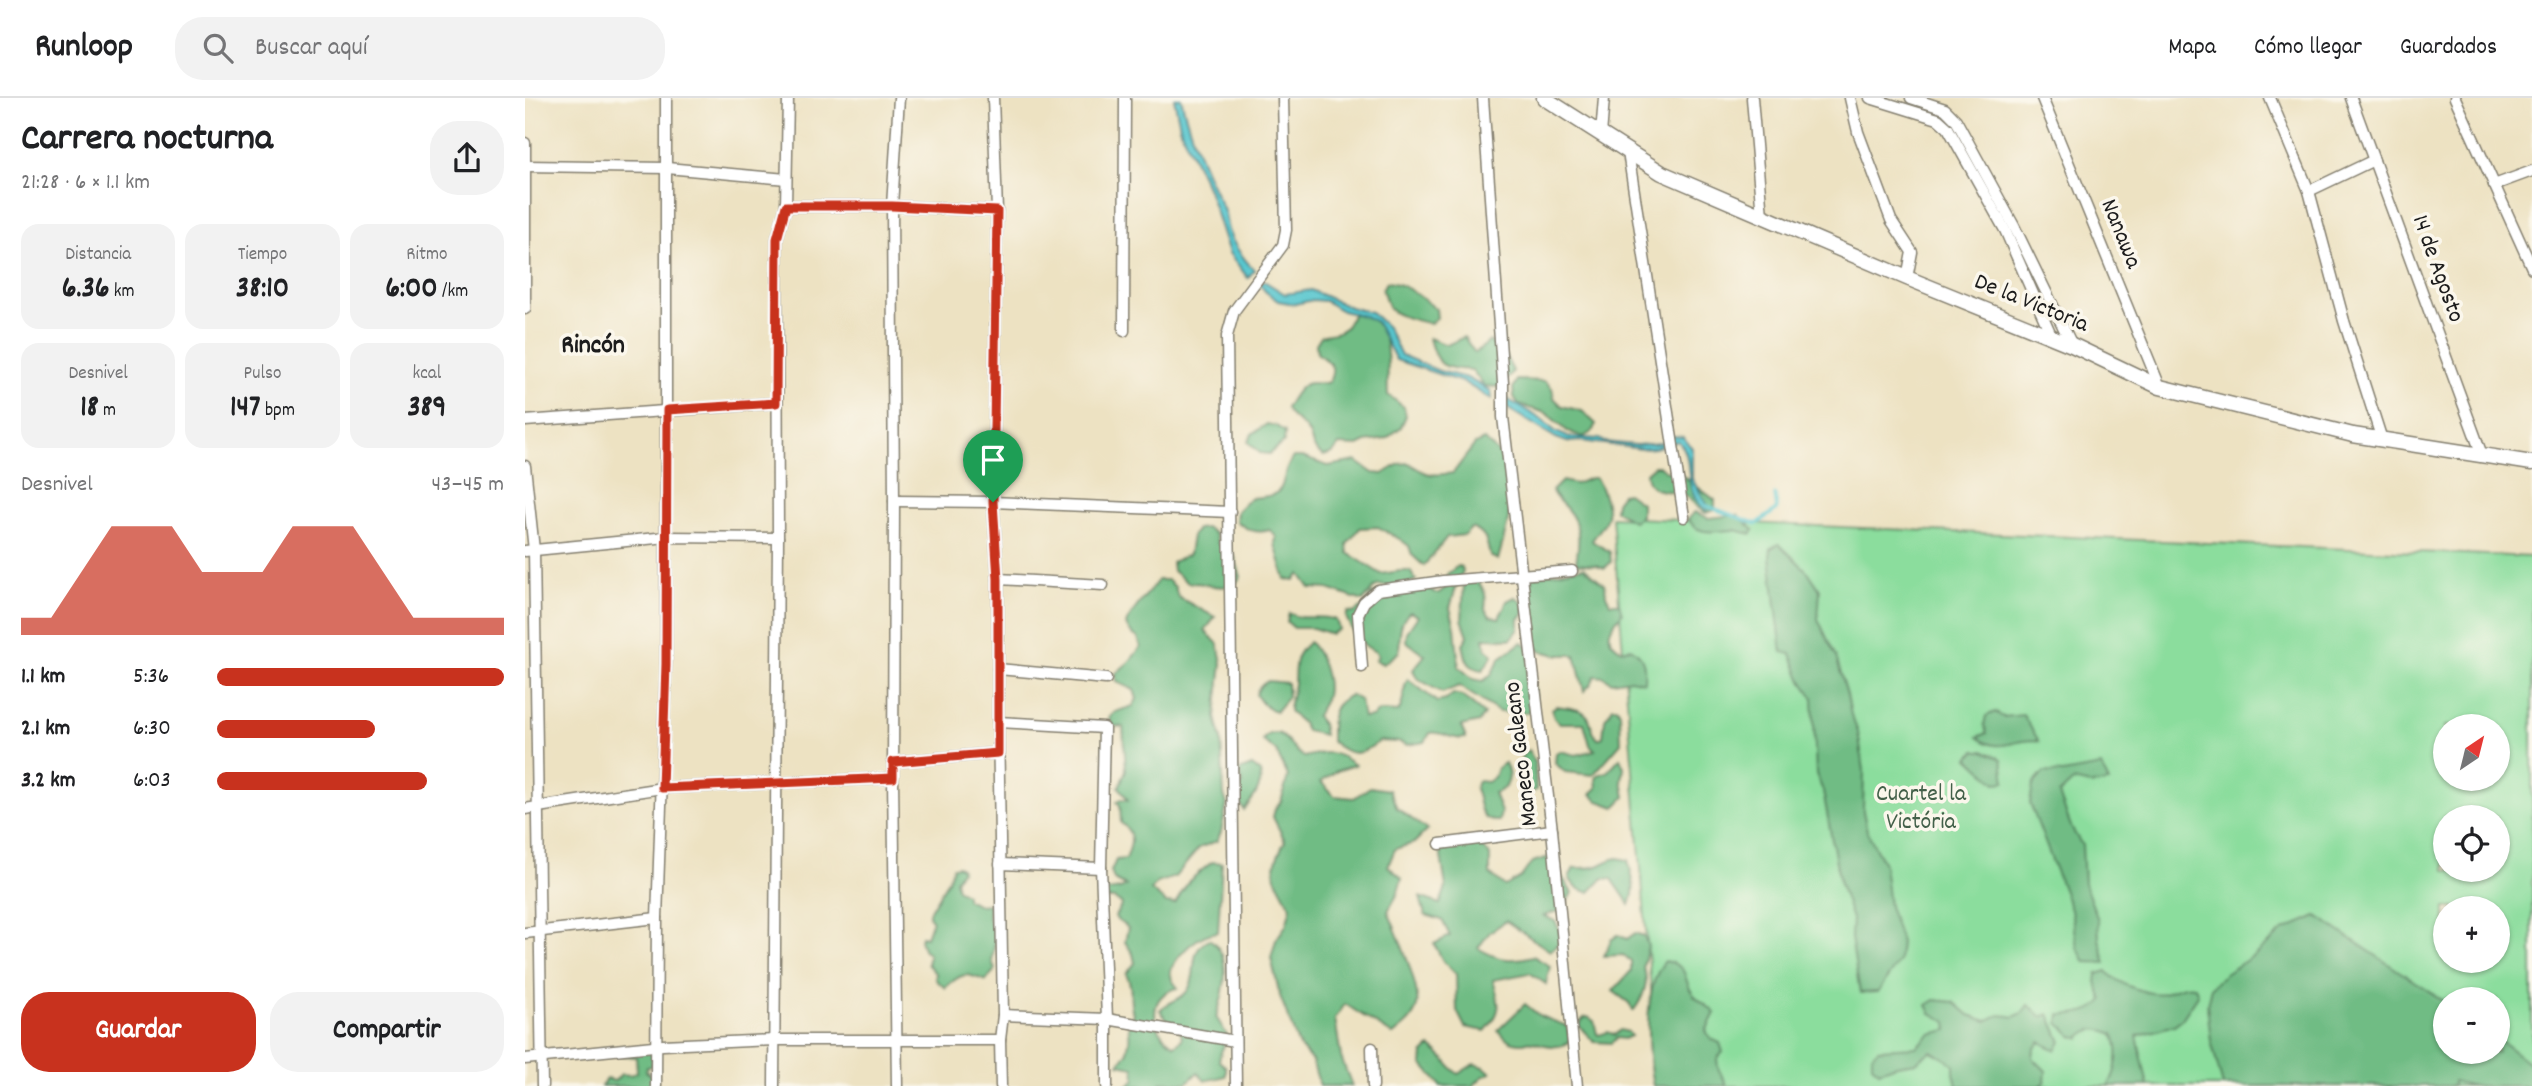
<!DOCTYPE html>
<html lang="es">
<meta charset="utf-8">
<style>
body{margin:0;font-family:Dekko,sans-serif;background:#f2f2f2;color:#202124;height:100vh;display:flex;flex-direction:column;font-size:26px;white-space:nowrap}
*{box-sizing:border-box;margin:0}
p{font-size:23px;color:#757577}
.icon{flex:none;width:38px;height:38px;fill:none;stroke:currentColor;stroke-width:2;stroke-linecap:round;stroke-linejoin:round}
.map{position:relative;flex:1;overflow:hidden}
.side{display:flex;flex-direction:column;background:#fff;width:525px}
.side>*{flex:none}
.needle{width:46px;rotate:35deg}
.controls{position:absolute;left:1908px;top:616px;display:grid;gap:14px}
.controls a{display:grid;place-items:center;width:77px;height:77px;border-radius:50%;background:#fff;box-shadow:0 2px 5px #0004;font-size:35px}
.pin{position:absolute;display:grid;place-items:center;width:60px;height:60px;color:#fff;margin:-72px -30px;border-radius:50% 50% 50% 0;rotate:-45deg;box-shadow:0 0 7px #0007}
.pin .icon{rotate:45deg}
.round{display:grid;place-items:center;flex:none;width:74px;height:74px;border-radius:28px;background:#f2f2f2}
.headline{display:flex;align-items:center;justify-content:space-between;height:119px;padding:0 21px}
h1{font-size:38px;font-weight:700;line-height:52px}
.stats{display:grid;grid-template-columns:repeat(3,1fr);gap:10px;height:119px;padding:7px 21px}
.stats div{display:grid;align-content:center;border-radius:18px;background:#f2f2f2;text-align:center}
.stats b{font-size:30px;font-weight:700}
.stats small{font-size:19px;font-weight:400}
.stats p{font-size:19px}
.chart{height:196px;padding:14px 21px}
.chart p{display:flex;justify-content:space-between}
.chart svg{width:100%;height:126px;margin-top:7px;fill:#c8321e;opacity:.7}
.primary-button{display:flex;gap:14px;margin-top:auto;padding:14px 21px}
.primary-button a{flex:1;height:80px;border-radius:28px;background:#c8321e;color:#fff;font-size:28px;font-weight:700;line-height:80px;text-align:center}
.primary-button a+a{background:#f2f2f2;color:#202124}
ul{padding:0 21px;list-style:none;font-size:23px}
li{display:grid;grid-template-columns:112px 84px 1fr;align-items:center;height:52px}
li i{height:18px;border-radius:9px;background:#c8321e}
header{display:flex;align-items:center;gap:42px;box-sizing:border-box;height:98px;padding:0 35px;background:#fff;border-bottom:2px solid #e0e0e0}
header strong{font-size:33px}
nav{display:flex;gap:38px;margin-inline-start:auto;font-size:24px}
.search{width:490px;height:63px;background:#f2f2f2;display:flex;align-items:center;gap:18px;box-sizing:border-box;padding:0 24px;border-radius:28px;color:#757577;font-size:26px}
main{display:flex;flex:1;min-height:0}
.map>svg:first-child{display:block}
.green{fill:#8bdd9d;stroke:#547c5c;stroke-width:2;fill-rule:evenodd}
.forest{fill:#70bc84;stroke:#466c50;stroke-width:2}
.water{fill:#5ac7cf;stroke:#3b7276;stroke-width:2}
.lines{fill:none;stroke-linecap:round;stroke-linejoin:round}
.stream{stroke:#5ac7cf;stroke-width:3.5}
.minor-casing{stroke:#847f6f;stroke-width:13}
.secondary-casing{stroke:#847f6f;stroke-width:17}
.minor{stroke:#fff;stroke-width:10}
.secondary{stroke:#fff;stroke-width:14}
.route-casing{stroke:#fff;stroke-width:14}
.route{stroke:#c8321e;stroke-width:9}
.labels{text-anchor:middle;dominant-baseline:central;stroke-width:7;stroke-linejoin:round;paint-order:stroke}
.street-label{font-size:24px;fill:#1c1c1c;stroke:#fbf7ec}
.park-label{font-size:24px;fill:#436049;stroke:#fbf7ec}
.neighbourhood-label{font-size:26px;font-weight:bold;fill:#1c1c1c;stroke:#fbf7ec}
</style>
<header>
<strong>Runloop</strong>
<div class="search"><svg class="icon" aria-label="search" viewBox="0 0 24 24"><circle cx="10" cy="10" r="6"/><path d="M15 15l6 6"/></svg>Buscar aquí</div>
<nav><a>Mapa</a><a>Cómo llegar</a><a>Guardados</a></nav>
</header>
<main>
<section class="side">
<div class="headline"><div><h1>Carrera nocturna</h1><p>21:28 · 6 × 1.1 km</p></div><a class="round"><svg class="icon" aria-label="share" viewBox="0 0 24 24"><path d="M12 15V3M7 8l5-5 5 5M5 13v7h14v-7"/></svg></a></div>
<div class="stats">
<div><p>Distancia</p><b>6.36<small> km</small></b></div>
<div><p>Tiempo</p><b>38:10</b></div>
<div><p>Ritmo</p><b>6:00<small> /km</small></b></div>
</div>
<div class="stats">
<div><p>Desnivel</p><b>18<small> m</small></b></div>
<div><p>Pulso</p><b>147<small> bpm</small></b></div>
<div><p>kcal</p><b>389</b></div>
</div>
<div class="chart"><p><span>Desnivel</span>43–45 m</p>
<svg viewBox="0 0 160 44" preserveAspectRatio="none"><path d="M0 44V38L10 38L20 22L30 6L40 6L50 6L60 22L70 22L80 22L90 6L100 6L110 6L120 22L130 38L140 38L150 38L160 38V44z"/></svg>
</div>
<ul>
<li><b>1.1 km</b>5:36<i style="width:100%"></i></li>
<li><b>2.1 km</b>6:30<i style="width:55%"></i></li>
<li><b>3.2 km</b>6:03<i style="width:73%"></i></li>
</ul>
<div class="primary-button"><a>Guardar</a><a>Compartir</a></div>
</section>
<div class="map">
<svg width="2007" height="988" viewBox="0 0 2007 988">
<rect width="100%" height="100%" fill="#fbf7ec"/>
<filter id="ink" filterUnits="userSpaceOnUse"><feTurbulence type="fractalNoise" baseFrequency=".0143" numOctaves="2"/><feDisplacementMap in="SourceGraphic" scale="14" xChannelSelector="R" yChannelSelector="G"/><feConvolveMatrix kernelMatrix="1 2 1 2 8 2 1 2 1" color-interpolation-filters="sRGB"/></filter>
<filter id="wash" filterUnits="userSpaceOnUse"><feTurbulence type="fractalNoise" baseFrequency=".00686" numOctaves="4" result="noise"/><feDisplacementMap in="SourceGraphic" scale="28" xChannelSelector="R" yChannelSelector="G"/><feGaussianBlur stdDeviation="1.57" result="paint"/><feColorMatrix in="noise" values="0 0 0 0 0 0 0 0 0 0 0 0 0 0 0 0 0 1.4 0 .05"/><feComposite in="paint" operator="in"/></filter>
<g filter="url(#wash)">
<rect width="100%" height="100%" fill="#ede2c2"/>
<path class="green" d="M1087,419L2007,459V988H1134ZM1920,628H1972V681H1920ZM1920,719H1972V772H1920ZM1920,810H1972V863H1920ZM1920,901H1972V954H1920Z"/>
<g class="forest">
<path d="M861,184C881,185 895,199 911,211L912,220L905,226C894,222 868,219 863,208C860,202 860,197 857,192Z"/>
<path d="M831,212C871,224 861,267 863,297L879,309L881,318L876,329L861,341L841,344L833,348L814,347L808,355L799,358C783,350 790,341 780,330C773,322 765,321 761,310C767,301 774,285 786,285C793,285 796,287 804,284C812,267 805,265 792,255L791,246L796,238C804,235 817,236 822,227C826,221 826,218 831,212Z"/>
<path d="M939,239L950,255L965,243L980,257L988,273L977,289L959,288L947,272C918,270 911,269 904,240L922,247Z"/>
<polygon points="992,282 1020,283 1027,290 1029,300 1037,308 1057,313 1071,326 1067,334 1058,339 1042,333 1021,315 994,307 989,299 988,290"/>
<polygon points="742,326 751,328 760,334 759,344 744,356 735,355 723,344 727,336"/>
<path d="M959,342C1002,372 984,420 973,462L965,458C962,444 961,435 946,430L940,437L922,439L899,468L887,457L884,448L876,442L853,429L835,430L822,446L823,455L856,476L875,473H885L891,482C886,484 879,489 874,489C849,489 857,480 838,503L803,491L785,490L775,476L769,483L760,481L750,446L751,438L745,432C731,436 722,432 711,423L712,413L725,400C770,398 750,385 768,359H777L803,368L831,363L848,375L858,376L874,366L884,365C902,378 906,378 928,375L950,346Z"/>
<path d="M1129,368H1134L1143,374L1150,372L1190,402V412L1181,415C1171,411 1166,398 1155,395C1141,392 1122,396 1121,375Z"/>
<path d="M1065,380H1070C1076,386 1084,410 1082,418C1081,427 1071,435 1067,443L1085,454L1086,464L1080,470L1071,467L1051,465C1054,445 1057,428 1042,411C1036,404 1030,401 1027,393L1037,383L1051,386Z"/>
<polygon points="1102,395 1116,405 1116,418 1108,423 1090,412 1091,404 1097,396"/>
<path d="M1170,414L1183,420L1213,417L1229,432L1227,436C1221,435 1215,433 1209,432C1193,432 1172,440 1163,420Z"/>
<path d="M682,430L690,436L693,446L709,457L716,479C701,498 682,483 663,485L648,473L647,464L664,456L667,438L672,431Z"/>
<polygon points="1254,446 1284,475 1295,492 1293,521 1311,559 1322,596 1326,617 1333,634 1339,672 1338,713 1342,733 1359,766 1364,808 1376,844 1374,863 1353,894 1335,895 1326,840 1327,821 1315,786 1298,693 1291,676 1288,599 1277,583 1266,556 1257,554 1245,459 1246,450"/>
<path d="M933,468L937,469L938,474L933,482L925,510L930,529L934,569L948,581L958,583L966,577L975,560L997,544C1014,553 1006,568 1003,584L1010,591L1009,610L1002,615L974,614L934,588L917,595L892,580L888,572L900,557L881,543L882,534L893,518L885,514C873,524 875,540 874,554L858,566L850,562L853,558L851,554C836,548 827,534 821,519L823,514L828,515L840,508L847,496L882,494L900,489L905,490L909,495H914L921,489L922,476Z"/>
<path d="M1059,469L1080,487L1081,497L1085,505H1094L1097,515C1085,530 1076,540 1097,552L1106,550C1120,558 1120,569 1119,584L1105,581L1087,584L1079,579L1070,578L1066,586L1059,593L1050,557H1031L1013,552L1005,526L1007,498L1004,479Z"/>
<path d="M633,482H643L650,489L653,499L690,519L680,533L693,546L697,565L691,619L696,640L699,697L702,706L696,734L692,743L674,750L650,779L632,785L626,792L641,805L650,806L664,783L687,764L697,765L693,834C672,836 654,855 645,873L647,882L653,890C621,896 625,934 650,947L657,941L656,932L640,920L635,912C644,903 657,902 663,892C675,873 661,855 684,841C709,857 699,896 691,919L702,937C701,947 695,952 694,963L701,969V978L680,983L673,974L662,985L638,984L633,988H602L610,981L609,969L594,966L602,955C602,952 603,948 604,944C606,931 600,931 608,916C602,899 610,893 601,876L610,865L608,856L600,844L603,830L592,822L590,818L597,806L589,801H576V796C584,790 594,794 601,788L589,782L586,773L591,762L601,761C607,746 610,735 596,725L595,707L592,704L596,701L603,702L594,689L601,672L598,629L588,628L584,620L590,614L608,608L612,601L609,592L592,584L590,576L604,564L616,549L613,540L606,535L601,527C603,516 625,494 633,482Z"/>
<path d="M952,483C960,492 962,498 960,510L965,518L974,520L982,503L990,499L998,505L1000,514L994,521V531L986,541L959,540L961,550L968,557L958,572C941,570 941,561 938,546L943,538L937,521L939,484Z"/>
<path d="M764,515C778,524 795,515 811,522L814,531L806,536L788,530H769L762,524Z"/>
<path d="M784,544C795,554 805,582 801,598C800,604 794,612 791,618L797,626L799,637L781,633L777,625L764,613C764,604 768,595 769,585C770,567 768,557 784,544Z"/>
<path d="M883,581L912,604L921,602L928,596L937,598L959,616L954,624L936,628L941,640C927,643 919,633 905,635L900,644L882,647L874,644L855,643C834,658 827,660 806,643C806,622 804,606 826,597L835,602L838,620L847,619L854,613L873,614C881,603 876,592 883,581Z"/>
<path d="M743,583L762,585L763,599L751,613C741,610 736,606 731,596L735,588Z"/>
<path d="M1031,608C1050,611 1066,609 1067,634L1073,641L1078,639L1080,621L1088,609H1092L1095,614L1096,645L1068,677L1040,674L1030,665L1031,655L1035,653L1051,657L1070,652L1065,647L1059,625H1035L1029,620L1027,611Z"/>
<path d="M1470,614L1478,619L1498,617L1514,643C1491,638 1475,658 1453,639L1462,635L1459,627L1461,618Z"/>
<path d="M753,635C764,641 768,652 779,659C802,653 810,652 830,667L812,673L796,684L809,698L829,700L845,689L864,692L872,710L902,732L889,745L870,751L863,768L877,780L872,797L863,813C871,834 896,889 892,908C889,922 878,929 868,937L820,906L810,921L816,959L827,988H795L787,963L774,948L755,898L746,860L751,842L761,827L766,809C750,779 742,776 760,743L748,719L750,711L756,704L763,678L751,653L737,642L744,636Z"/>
<path d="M1003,652L1010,664L1011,692L1003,696L994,684C998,672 991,660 1003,652Z"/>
<polygon points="1450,653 1459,653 1477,661 1480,684 1471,685 1444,660"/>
<polygon points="1095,660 1099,669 1097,683 1100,699 1090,709 1073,703 1066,696 1072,690 1071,681 1073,677 1082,674"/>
<path d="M980,665C987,680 985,690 969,695L976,714L974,723C951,724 957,706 950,691L953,683L962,684L969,679L972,670Z"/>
<path d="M727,668L735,674C738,689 728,701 719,712L710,697L711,692L718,686L714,673Z"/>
<polygon points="1576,668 1584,684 1565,687 1548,683 1534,696 1547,731 1557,747 1559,785 1573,822 1574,841 1581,865 1560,864 1552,849 1546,812 1505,705 1508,687 1519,674 1538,675"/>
<path d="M951,742L965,757V776L980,788L996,779L1007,764L1025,759L1047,795L1037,812L1019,818L1030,823L1039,841L1025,853L981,823L965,834L953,850C973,862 985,864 1008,858L1025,868L1021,886L1005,875L968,882C975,906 978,913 960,933L940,929L932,913L931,876L918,863L909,846L925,838L917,822L900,817L895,799L915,806L921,789L915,752L931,744Z"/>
<path d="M1093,760L1103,762C1107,780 1112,789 1105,807L1087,781L1078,780L1065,794C1054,793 1049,789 1044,779L1049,770C1057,770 1067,771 1075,767C1082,764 1084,761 1093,760Z"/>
<path d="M433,768L437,771L430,782L432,791L441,796V801L454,807L464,806L463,820L471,837L467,862L470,872L461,883C440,874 436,875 420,890L410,881L411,876L402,866L404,857L398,851L395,842L396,838L401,839L407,822L404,818V814L423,782L428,769Z"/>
<polygon points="1792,818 1920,904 1920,954 1972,954 1972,940 2007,967 2007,988 1948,988 1928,983 1928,988 1698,988 1686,943 1682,907 1686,889 1700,876 1731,856 1759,832"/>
<path d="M1110,835L1119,838L1123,848L1118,869C1125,883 1118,901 1108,913L1104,905L1088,893L1106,873V863L1098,857L1079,858L1086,842L1093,837L1102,841Z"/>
<path d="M1140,863C1167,869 1156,880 1168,896C1174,903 1183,908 1190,915L1181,933L1186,941L1195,945L1198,954L1192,961L1193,970L1202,988H1128C1122,955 1117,890 1140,863Z"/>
<path d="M1582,873C1590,885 1624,898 1638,895C1650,892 1657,886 1670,888L1673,897L1657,921L1649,927L1612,938L1623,988H1583C1592,974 1596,951 1588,936C1576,930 1564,929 1555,940L1547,938L1534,925L1535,916C1550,917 1569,914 1578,902L1571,884L1572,876Z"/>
<path d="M1410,902L1429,904L1444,917L1462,923C1472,916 1477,916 1489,919L1497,915L1503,907L1510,912L1516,919L1524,916L1536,944L1531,952L1515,944L1509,951L1508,960L1521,973L1520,984L1515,988H1432L1429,975V966L1406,953L1391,964L1372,967L1354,973L1347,967V958L1353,951L1391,949L1405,936L1423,932L1422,924L1406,915L1402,907Z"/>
<path d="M1000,906L1015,918L1042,928L1045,944C1032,952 1021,947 1008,944C1001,942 1003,945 997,945C986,946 979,940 973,932Z"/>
<polygon points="1063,919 1069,923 1072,936 1074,937 1083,934 1090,937 1095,932 1103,934 1106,938 1099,941 1092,940 1086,945 1069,944 1053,927 1059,920"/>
<path d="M905,949C918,956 922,968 933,976L949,966L959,969L966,975L957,979L948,988H916L897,966L898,956Z"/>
<polygon points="127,953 127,968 122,969 121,973 131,981 132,988 76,988 81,981 90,983 96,976 105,977 112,974 111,959 87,956"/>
</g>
<g class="water">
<path d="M649,0H656C665,39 681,75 698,111C701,117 701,125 703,132C708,147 718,160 729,172L723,180L704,155L683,91L656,33Z"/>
<polygon points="739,183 760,196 786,192 827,210 846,214 862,229 876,257 914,273 942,280 966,293 967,302 940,285 871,262 851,224 839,218 817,213 800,203 788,202 770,206 753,203 740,193 735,186"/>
<path d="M982,301L1016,321L1031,334L1043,339L1074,341L1080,344L1111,347L1136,345L1147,338L1158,339L1167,350V381L1183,408L1182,413C1154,395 1172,360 1153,343L1130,350L1117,351L1056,343L1042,344L1031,340L982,310Z"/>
</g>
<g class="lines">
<polyline class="stream" points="1179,407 1232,426 1252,411 1250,397"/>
</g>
</g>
<g filter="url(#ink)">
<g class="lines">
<defs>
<g id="minor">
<polyline points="468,0 472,113 468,404 473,481 473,624 478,917 475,942 476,988"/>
<polyline points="958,0 978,285 978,319 1027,732 1052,988"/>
<polyline points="1227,0 1237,118"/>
<polyline points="1325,0 1333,34 1366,122 1387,154 1382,180"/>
<polyline points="1345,0 1413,21 1423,30 1480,132 1527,239"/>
<polyline points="1386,0 1420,11 1431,22 1489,128 1547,247"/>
<polyline points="1517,0 1635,289"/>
<polyline points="1745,0 1784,93 1819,223 1857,342"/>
<polyline points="1826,0 1957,357"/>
<polyline points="1930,0 2007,170"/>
<polyline points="1076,37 1079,0"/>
<polyline points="0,45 0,211"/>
<polyline points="1103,54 1159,419"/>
<polyline points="0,68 142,70 261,81"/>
<polyline points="1969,87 2007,73"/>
<polyline points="1784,93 1849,62"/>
<polyline points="261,108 367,108 472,113"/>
<polyline points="599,233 600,0"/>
<polyline points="0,323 251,305"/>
<polyline points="0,368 9,452 17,988"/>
<polyline points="369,403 468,404 705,414"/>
<polyline points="0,453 142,439 253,440"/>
<polyline points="473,481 578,487"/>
<polyline points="837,569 833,516 839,504 853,492 918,483 1047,473"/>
<polyline points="473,571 581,581"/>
<polyline points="473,624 579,630 576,770 582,921 582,988"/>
<polyline points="368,664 473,655"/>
<polyline points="0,711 137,690 368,680"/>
<polyline points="915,746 1027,732"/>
<polyline points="475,766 576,770"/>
<polyline points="0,835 132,820"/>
<polyline points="478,917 582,921 710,943"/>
<polyline points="847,950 848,988"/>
<polyline points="0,961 138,947 249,942 475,942"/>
<polyline points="131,988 132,820 141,567 141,0"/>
<polyline points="249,988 253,440 252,141 261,108 263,0"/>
<polyline points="372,988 368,680 369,403 367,108 374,0"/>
<polyline points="711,988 702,238 709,213 758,147 761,132 758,0"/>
</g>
<polyline id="secondary" points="1019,0 1137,75 1382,180 1547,247 1635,289 1828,337 2007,365"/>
</defs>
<use href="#minor" class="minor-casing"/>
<use href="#secondary" class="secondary-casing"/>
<use href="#minor" class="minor"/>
<use href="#secondary" class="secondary"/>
</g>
</g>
<g class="lines" filter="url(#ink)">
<defs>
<polygon id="route" points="261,108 367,108 472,113 468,404 473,481 473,655 368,664 368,680 137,690 141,566 142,312 251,305 252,141"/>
</defs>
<use href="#route" class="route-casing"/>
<use href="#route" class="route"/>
</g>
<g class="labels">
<g class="street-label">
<text transform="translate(1595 136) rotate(68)">Nanawa</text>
<text transform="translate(1912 171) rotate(70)">14 de Agosto</text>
<text transform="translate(1506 206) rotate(22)">De la Victoria</text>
<text transform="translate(997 656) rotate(-97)">Maneco Galeano</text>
</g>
<g class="park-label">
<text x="1396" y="697">Cuartel la<tspan x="1396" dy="28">Victória</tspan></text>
</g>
<g class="neighbourhood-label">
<text x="68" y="248">Rincón</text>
</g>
</g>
</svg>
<div class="controls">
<a><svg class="needle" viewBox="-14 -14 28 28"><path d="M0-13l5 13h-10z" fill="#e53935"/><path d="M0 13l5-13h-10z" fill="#757577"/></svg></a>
<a><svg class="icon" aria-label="locate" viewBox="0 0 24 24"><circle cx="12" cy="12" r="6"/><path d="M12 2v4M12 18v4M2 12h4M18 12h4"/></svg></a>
<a>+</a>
<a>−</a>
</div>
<div class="pin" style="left:468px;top:404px;background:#1e9e55"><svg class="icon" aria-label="arrive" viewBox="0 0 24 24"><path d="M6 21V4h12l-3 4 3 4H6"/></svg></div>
</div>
</main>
